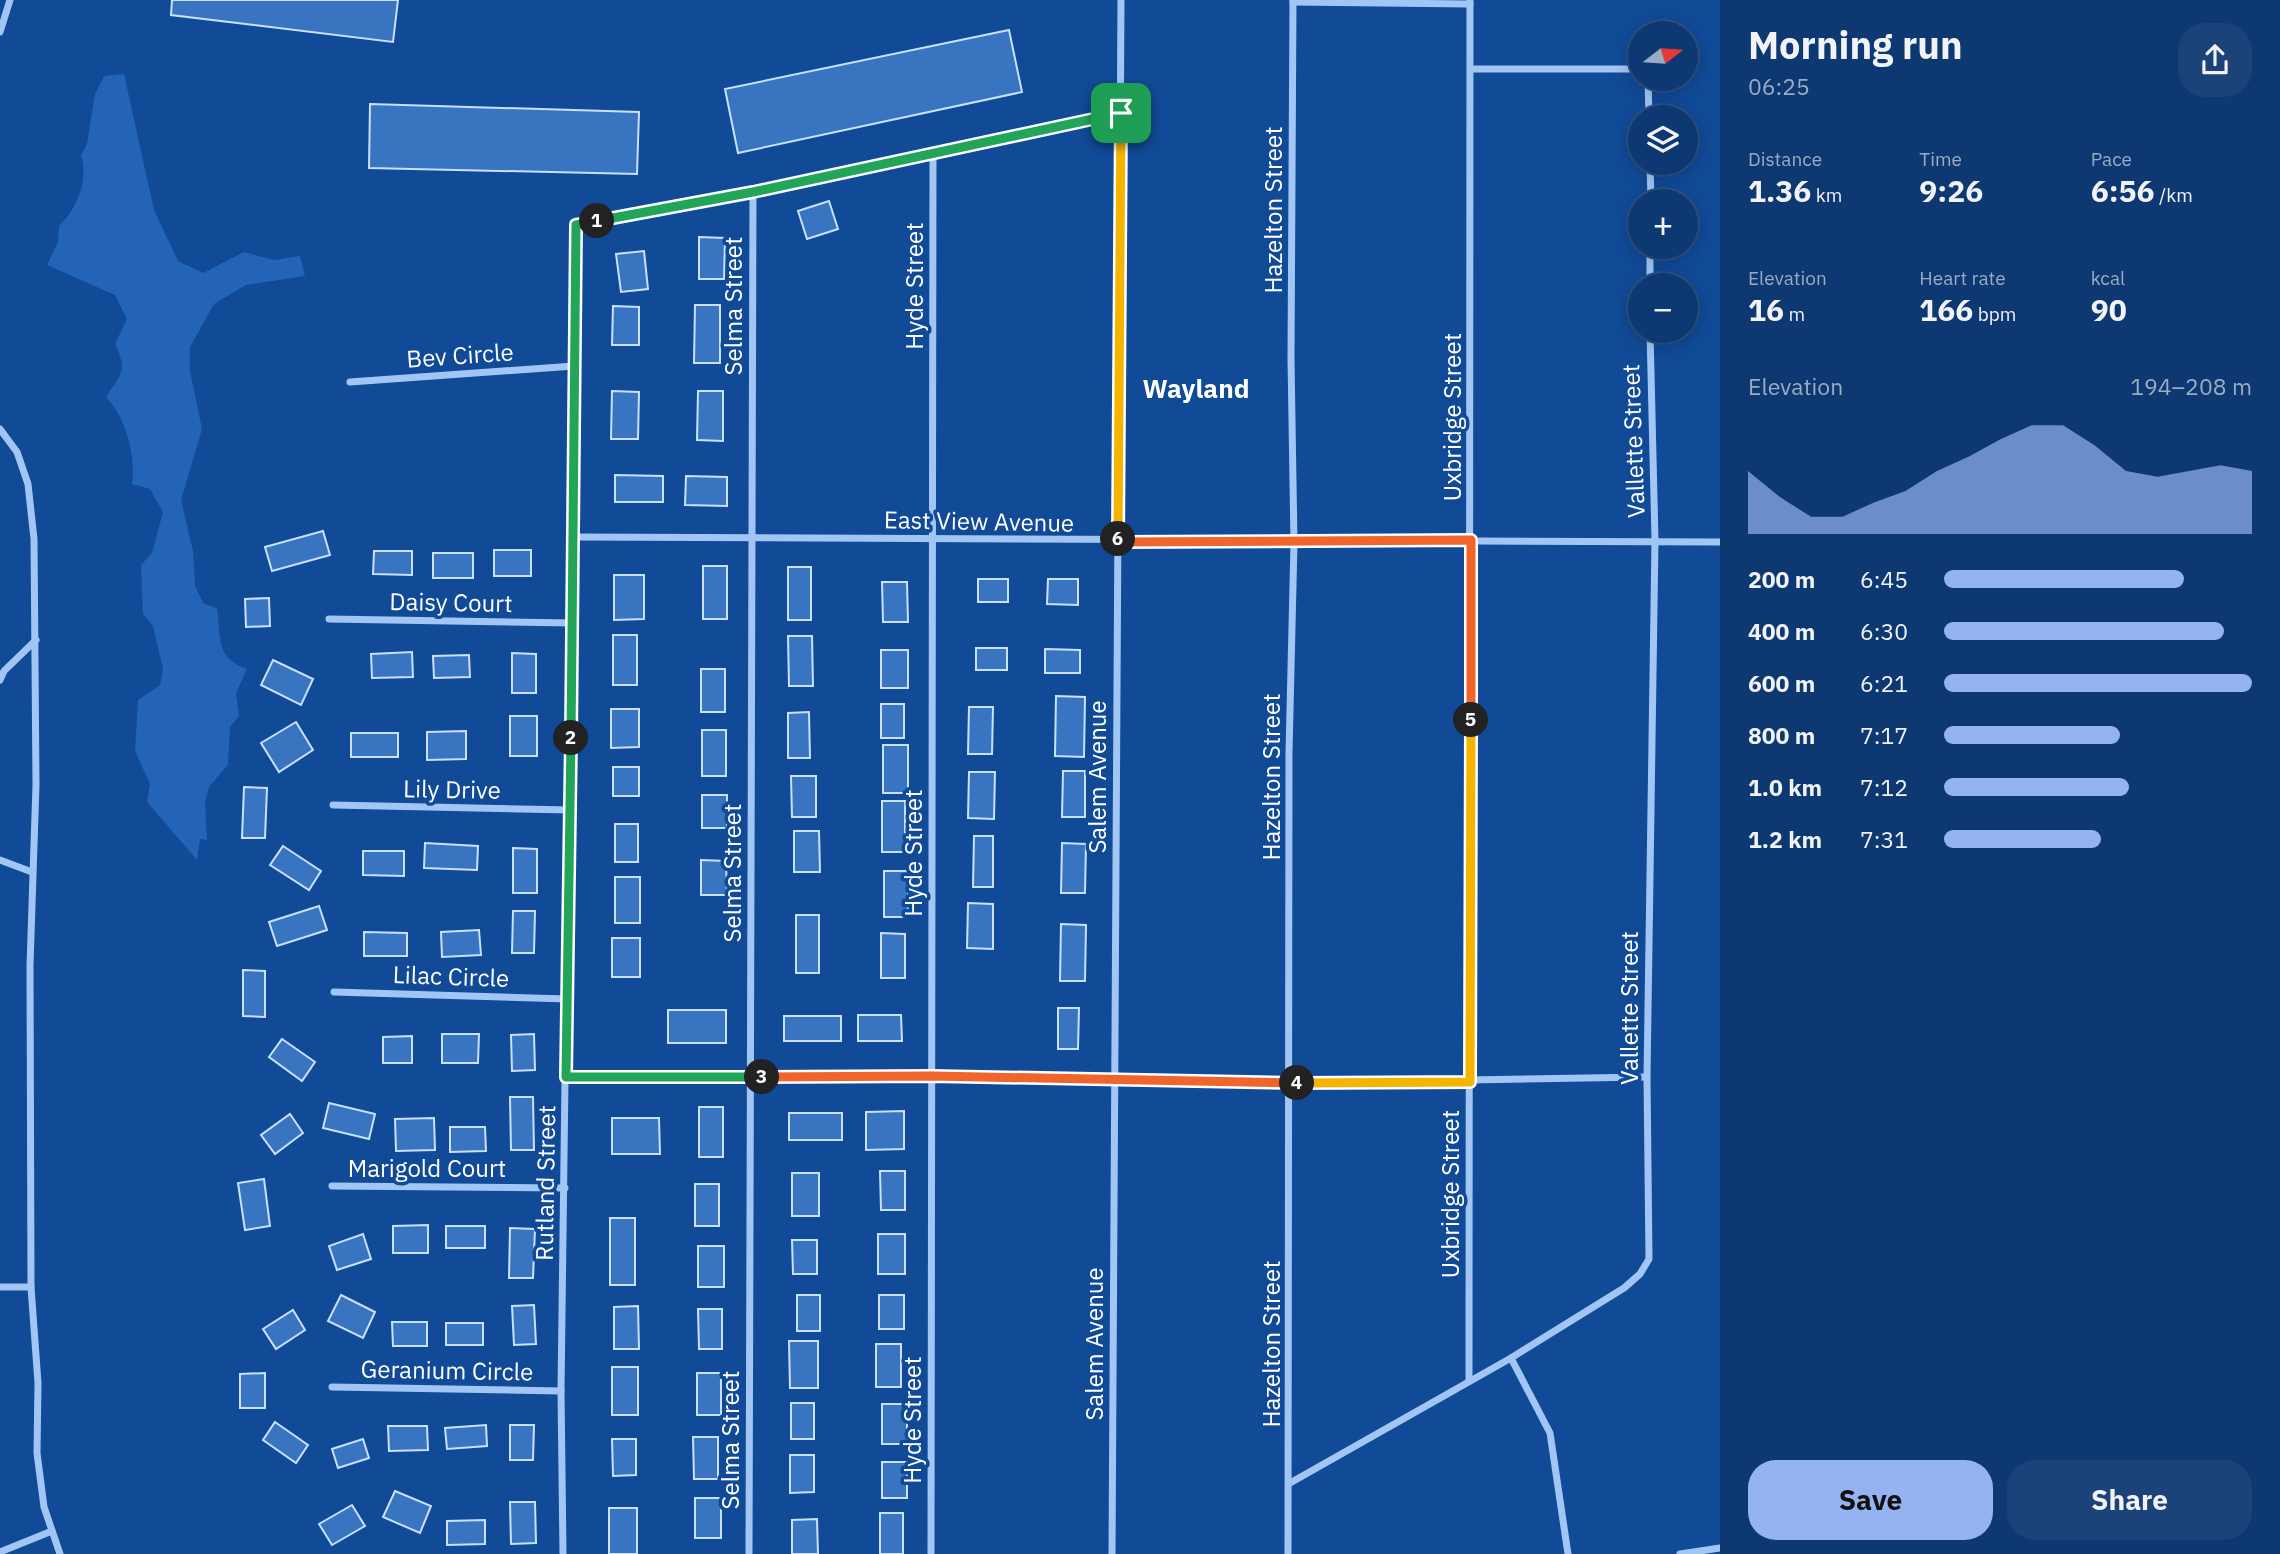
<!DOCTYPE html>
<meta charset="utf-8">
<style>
body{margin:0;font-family:"IBM Plex Sans",sans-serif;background:#1b4379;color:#f1f3f6;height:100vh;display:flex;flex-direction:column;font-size:26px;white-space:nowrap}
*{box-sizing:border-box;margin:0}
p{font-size:23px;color:#9aacc3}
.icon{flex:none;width:38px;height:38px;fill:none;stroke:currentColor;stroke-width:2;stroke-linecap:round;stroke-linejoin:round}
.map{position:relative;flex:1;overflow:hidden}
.sheet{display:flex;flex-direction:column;background:#0d3871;width:560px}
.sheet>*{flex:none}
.needle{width:46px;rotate:73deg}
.buttons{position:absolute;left:1628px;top:21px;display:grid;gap:14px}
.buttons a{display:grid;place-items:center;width:70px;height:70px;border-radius:50%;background:#0d3871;box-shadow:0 4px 18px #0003,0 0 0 2px #2d5284;font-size:35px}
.pin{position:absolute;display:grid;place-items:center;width:60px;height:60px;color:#fff;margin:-30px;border-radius:14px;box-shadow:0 4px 10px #0006}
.km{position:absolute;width:35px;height:35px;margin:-18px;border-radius:50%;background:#222;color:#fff;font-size:19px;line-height:35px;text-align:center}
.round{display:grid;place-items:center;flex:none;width:74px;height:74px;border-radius:28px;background:#1b4379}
.summary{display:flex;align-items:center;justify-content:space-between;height:119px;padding:0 28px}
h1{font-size:38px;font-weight:800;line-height:52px}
.metrics{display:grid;grid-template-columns:repeat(3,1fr);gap:10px;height:119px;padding:7px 28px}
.metrics div{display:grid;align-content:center}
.metrics b{font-size:30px;font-weight:800}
.metrics small{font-size:19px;font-weight:400}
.metrics p{font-size:19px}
.chart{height:196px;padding:14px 28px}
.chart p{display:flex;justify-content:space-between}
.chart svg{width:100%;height:126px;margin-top:7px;fill:#95b2f1;opacity:.7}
.primary-button{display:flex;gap:14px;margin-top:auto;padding:14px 28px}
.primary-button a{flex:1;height:80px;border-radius:28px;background:#95b2f1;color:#111;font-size:28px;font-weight:800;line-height:80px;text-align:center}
.primary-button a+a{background:#1b4379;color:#f1f3f6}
ul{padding:0 28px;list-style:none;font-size:23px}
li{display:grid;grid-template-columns:112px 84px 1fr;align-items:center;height:52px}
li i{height:18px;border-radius:9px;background:#95b2f1}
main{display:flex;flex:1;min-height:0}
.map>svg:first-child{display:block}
.green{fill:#2364b7}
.building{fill:#3974c0;stroke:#c9e0fe;stroke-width:2}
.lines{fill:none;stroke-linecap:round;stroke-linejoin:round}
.minor{stroke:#a1c6f4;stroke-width:7}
.split-1-casing{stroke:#fff;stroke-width:14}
.split-2-casing{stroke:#fff;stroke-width:14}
.split-3-casing{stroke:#fff;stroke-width:14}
.split-4-casing{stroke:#fff;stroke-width:14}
.split-5-casing{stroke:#fff;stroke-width:14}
.split-6-casing{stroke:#fff;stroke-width:14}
.split-7-casing{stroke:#fff;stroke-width:14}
.split-1{stroke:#22a559;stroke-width:9}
.split-2{stroke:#22a559;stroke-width:9}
.split-3{stroke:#22a559;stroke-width:9}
.split-4{stroke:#f0652b;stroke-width:9}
.split-5{stroke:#f5b400;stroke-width:9}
.split-6{stroke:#f0652b;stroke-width:9}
.split-7{stroke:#f5b400;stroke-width:9}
.labels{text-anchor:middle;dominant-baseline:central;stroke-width:7;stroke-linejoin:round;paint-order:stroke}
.street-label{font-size:24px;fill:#fff;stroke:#114a97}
.neighbourhood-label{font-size:26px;font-weight:bold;fill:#fff;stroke:#114a97}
</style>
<main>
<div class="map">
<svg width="1720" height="1554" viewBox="0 0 1720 1554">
<rect width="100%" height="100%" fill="#114a97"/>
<path class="green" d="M124,74L154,210L178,261L203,273L244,252L274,260L300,256L305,276L246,285L214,304L190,347V371L202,429L181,500L193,551L195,586L204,604L217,608C221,638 215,658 247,669L236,693L239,716L230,727L228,765L209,787L205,802L207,840L200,839L197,860L147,802L150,784L135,751L138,700L160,685L163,669L153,626L143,614L141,565L152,553L163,512L150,489L132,484C136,456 126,418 106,397C121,374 128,371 115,344L127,319L115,295L47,265L58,242L59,226C77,209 89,179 81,155L87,144L95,94L104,76Z"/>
<g class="building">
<polygon points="172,0 398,0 393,42 171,15"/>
<polygon points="1009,30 1022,92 738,153 725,89"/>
<polygon points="370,104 639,112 637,174 369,168"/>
<polygon points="829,201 838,229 807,239 798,211"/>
<polygon points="699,237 725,238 724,279 699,279"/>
<polygon points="644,251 648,289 621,292 616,254"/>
<polygon points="695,305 720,305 720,363 694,363"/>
<polygon points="613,306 639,307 639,345 612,345"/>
<polygon points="612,391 639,392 638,439 611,439"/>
<polygon points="698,391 723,391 723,441 697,440"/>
<polygon points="615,475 663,476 663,502 615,502"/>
<polygon points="686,476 727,477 727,506 685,505"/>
<polygon points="323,531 330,555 272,571 265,547"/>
<rect x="494" y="550" width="37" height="26"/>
<polygon points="374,551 412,551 412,575 373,574"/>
<rect x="433" y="553" width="40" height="25"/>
<rect x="703" y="566" width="24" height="53"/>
<rect x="788" y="567" width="23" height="53"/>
<polygon points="614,575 644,575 644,619 614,620"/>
<rect x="978" y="579" width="30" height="23"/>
<polygon points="1048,579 1078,579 1078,605 1047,604"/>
<polygon points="882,582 907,582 908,622 883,622"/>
<polygon points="269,598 270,626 246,627 245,599"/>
<rect x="613" y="635" width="24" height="50"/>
<polygon points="788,636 812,636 813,686 789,686"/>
<rect x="976" y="648" width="31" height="22"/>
<polygon points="1045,649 1080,650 1080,673 1045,673"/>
<rect x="881" y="650" width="27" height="38"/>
<polygon points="412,652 413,677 372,678 371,654"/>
<polygon points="512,653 536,654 536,693 512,693"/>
<polygon points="469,655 470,677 434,678 433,656"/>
<polygon points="273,660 313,679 301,705 261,685"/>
<rect x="701" y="669" width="24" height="43"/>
<polygon points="1056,696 1085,697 1084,757 1055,756"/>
<rect x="881" y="704" width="23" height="34"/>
<polygon points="969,707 993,707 992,754 968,754"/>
<polygon points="611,709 639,709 639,747 611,748"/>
<polygon points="809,712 810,758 788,758 788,713"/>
<rect x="510" y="716" width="27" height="40"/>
<polygon points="296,722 313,750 279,772 261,743"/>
<rect x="702" y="730" width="24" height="46"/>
<polygon points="466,731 466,759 427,760 427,732"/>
<rect x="351" y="733" width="47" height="24"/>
<rect x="883" y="745" width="25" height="48"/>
<rect x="613" y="767" width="26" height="29"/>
<polygon points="1063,771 1085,771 1085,817 1062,817"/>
<polygon points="969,772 995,772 994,819 968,818"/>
<polygon points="791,776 816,776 816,817 792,817"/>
<polygon points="244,787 267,788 265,838 242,838"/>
<rect x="702" y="795" width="25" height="33"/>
<rect x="882" y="801" width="23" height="51"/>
<rect x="615" y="824" width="23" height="38"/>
<polygon points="794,831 819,831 820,872 794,872"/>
<polygon points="974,836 993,836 993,887 973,887"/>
<polygon points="425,843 478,846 477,870 424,868"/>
<polygon points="1062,843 1086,844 1085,893 1061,893"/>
<polygon points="283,846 321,871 309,890 270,865"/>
<polygon points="513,848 537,849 537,893 513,893"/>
<polygon points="363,851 404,851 404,876 363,875"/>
<polygon points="701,860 726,861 727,895 701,895"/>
<rect x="884" y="871" width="24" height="46"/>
<rect x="615" y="877" width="25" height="46"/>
<polygon points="968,903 993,904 993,949 967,948"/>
<polygon points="319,906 327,930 277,946 269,922"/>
<polygon points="513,911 535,911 534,953 512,953"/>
<rect x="796" y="915" width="23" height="58"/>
<polygon points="1061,924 1086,925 1085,981 1060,981"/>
<polygon points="479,930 481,955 442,957 441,932"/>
<polygon points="364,932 407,933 407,956 364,956"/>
<polygon points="881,933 905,934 905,978 881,978"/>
<rect x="612" y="938" width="28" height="39"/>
<polygon points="243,970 265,971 265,1017 243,1016"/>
<polygon points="1058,1008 1079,1008 1078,1049 1058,1049"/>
<rect x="668" y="1010" width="58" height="33"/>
<polygon points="858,1015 901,1015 902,1041 858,1041"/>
<rect x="784" y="1016" width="57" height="25"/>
<polygon points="442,1034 479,1034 478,1063 442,1063"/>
<polygon points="534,1034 535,1070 512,1071 511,1035"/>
<polygon points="412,1036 412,1063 383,1063 383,1037"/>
<polygon points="282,1039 315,1062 302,1081 269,1057"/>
<polygon points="510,1097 533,1097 534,1150 511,1150"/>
<polygon points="329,1103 375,1114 369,1139 323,1128"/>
<rect x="699" y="1107" width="24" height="50"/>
<polygon points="904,1111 904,1149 866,1150 866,1112"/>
<rect x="789" y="1113" width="53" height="27"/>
<polygon points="290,1114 303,1133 275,1154 261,1135"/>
<polygon points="434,1118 435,1150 396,1151 395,1119"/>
<polygon points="612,1118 659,1118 660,1154 612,1154"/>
<polygon points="450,1127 485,1127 486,1151 450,1152"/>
<polygon points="880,1171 905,1171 905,1210 881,1210"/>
<rect x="792" y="1173" width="27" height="43"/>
<polygon points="264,1179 270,1226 245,1230 238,1183"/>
<rect x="695" y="1184" width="24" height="42"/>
<rect x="610" y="1218" width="25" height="67"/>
<polygon points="428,1225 428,1253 393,1253 393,1226"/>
<rect x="446" y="1226" width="39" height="22"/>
<polygon points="510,1228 535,1229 533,1278 509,1278"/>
<polygon points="363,1234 371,1259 337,1270 329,1246"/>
<rect x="878" y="1234" width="27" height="40"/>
<polygon points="792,1240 817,1240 817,1274 793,1274"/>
<rect x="698" y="1246" width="26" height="41"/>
<polygon points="341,1295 375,1312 363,1338 328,1321"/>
<rect x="797" y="1295" width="23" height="36"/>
<rect x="879" y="1295" width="25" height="34"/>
<polygon points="534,1305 536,1344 514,1345 512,1306"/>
<polygon points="638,1306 639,1349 614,1349 614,1307"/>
<polygon points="698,1309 722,1309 722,1349 699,1349"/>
<polygon points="293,1310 305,1330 276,1349 263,1329"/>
<polygon points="392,1322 427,1322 427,1346 393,1346"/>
<rect x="446" y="1323" width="37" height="22"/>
<polygon points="789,1341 818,1341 818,1388 790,1388"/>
<rect x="876" y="1344" width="25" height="43"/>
<rect x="612" y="1367" width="26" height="48"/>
<polygon points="265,1373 265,1408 240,1408 240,1374"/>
<rect x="697" y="1373" width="24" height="42"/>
<rect x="791" y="1403" width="23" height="36"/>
<rect x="882" y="1404" width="25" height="40"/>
<polygon points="275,1422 308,1445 296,1463 263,1440"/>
<polygon points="486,1425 487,1446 447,1449 445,1428"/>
<polygon points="510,1425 534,1425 533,1460 510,1460"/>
<polygon points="388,1426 427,1426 428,1450 389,1451"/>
<polygon points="693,1437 718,1437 718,1479 694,1479"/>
<polygon points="363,1439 369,1458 338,1468 332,1449"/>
<polygon points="612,1439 636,1439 636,1475 613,1476"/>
<polygon points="790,1455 814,1455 814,1492 790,1493"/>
<rect x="882" y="1462" width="25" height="36"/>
<polygon points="395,1491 431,1506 420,1533 383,1517"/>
<rect x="695" y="1498" width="26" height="40"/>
<polygon points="510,1502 535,1502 536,1543 511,1544"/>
<polygon points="352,1505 365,1526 332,1545 319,1524"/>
<rect x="609" y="1508" width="28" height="46"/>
<rect x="880" y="1513" width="23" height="41"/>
<polygon points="817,1519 818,1554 792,1554 792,1520"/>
<polygon points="485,1520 485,1544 447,1545 447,1521"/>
</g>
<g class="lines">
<g class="minor">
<polyline points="1293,2 1470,4"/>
<polyline points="0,32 10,0"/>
<polyline points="1472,69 1640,69"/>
<polyline points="1648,79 1649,117"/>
<polyline points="1650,163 1651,201"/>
<polyline points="1650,285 1650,247"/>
<polyline points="350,382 574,366"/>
<polyline points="0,429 17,452 28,484 34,539 36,785 30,965 31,1287 38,1383 37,1453 44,1507 60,1554"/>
<polyline points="574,537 1720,542"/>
<polyline points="329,619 573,623"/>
<polyline points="0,680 4,671 36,640"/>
<polyline points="333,805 570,810"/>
<polyline points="0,860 32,872"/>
<polyline points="334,992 567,999"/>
<polyline points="566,1078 931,1076 1291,1083 1647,1077"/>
<polyline points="332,1186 565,1188"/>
<polyline points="0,1287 31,1287"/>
<polyline points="1511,1358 1550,1433 1568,1554"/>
<polyline points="1469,1380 1470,0"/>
<polyline points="332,1387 561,1391"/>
<polyline points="1290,1483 1511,1358 1624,1288 1640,1274 1649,1259 1647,1077 1655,540 1650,331"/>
<polyline points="0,1552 52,1531"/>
<polyline points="563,1554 561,1391 576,224 753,192 1121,113"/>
<polyline points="749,1554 753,192"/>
<polyline points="931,1554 933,152"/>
<polyline points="1112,1554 1121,0"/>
<polyline points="1288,1554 1289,752 1294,543 1291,359 1293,0"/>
<polyline points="1680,1554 1720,1548"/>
</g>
</g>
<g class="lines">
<defs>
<polyline id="split-1" points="597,221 753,192 1121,113"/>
<polyline id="split-2" points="571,738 576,225 597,221"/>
<polyline id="split-3" points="571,738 566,1077 762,1077"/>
<polyline id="split-4" points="762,1077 932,1076 1297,1083"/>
<polyline id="split-5" points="1297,1083 1470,1082 1471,720"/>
<polyline id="split-6" points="1118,539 1118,542 1471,540 1471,720"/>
<polyline id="split-7" points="1118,539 1121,113"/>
</defs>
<use href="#split-1" class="split-1-casing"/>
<use href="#split-2" class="split-2-casing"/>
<use href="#split-3" class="split-3-casing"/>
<use href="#split-4" class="split-4-casing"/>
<use href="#split-5" class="split-5-casing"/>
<use href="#split-6" class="split-6-casing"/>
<use href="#split-7" class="split-7-casing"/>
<use href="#split-1" class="split-1"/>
<use href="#split-2" class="split-2"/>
<use href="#split-3" class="split-3"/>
<use href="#split-4" class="split-4"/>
<use href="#split-5" class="split-5"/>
<use href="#split-6" class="split-6"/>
<use href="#split-7" class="split-7"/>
</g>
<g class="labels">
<g class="street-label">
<text transform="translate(1273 210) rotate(-90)">Hazelton Street</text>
<text transform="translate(914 286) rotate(-90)">Hyde Street</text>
<text transform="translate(733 306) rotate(-90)">Selma Street</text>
<text transform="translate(460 355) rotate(-4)">Bev Circle</text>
<text transform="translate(1452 417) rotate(-90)">Uxbridge Street</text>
<text transform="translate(1633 441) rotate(-92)">Vallette Street</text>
<text transform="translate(979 521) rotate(1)">East View Avenue</text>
<text transform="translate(451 602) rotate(1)">Daisy Court</text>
<text transform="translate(1097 777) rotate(-90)">Salem Avenue</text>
<text transform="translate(1271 777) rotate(-90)">Hazelton Street</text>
<text transform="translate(452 789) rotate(1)">Lily Drive</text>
<text transform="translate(913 853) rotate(-90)">Hyde Street</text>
<text transform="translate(732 873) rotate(-90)">Selma Street</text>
<text transform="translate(451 976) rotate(2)">Lilac Circle</text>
<text transform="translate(1629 1008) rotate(-90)">Vallette Street</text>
<text x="427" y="1168">Marigold Court</text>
<text transform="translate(545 1183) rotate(-89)">Rutland Street</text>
<text transform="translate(1450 1194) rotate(-90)">Uxbridge Street</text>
<text transform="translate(1094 1344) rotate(-90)">Salem Avenue</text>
<text transform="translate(1271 1344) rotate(-90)">Hazelton Street</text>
<text transform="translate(447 1370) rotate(1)">Geranium Circle</text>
<text transform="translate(912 1420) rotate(-90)">Hyde Street</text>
<text transform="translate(730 1440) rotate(-90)">Selma Street</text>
</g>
<g class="neighbourhood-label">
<text x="1196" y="388">Wayland</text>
</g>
</g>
</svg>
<div class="buttons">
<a><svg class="needle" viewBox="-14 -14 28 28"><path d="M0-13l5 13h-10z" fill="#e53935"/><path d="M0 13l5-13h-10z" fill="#9aacc3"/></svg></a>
<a><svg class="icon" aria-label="layers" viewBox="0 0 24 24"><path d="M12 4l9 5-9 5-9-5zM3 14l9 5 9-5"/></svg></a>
<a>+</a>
<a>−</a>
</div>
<div class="pin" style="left:1121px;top:113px;background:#1e9e55"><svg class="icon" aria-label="arrive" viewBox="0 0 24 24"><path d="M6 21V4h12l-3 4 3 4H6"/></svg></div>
<b class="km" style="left:597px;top:221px">1</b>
<b class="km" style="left:571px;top:738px">2</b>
<b class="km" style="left:762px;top:1077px">3</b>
<b class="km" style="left:1297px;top:1083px">4</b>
<b class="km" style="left:1471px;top:720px">5</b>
<b class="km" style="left:1118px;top:539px">6</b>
</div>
<section class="sheet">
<div class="summary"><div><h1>Morning run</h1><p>06:25</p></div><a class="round"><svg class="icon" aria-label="share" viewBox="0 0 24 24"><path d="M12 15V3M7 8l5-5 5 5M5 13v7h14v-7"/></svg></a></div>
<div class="metrics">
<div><p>Distance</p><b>1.36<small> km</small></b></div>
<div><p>Time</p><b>9:26</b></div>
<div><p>Pace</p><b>6:56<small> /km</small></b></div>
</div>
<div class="metrics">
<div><p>Elevation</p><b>16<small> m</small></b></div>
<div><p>Heart rate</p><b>166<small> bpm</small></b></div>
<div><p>kcal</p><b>90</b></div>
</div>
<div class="chart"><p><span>Elevation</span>194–208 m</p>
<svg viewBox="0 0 160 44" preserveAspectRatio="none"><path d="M0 44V22L10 31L20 38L30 38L40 33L50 29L60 22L70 17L80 11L90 6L100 6L110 13L120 22L130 24L140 22L150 20L160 22V44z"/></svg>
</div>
<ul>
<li><b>200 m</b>6:45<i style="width:78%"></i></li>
<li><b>400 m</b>6:30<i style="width:91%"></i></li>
<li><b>600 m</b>6:21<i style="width:100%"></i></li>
<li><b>800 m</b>7:17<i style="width:57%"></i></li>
<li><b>1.0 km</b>7:12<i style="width:60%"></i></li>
<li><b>1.2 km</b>7:31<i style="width:51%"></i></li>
</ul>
<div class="primary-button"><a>Save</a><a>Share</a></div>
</section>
</main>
